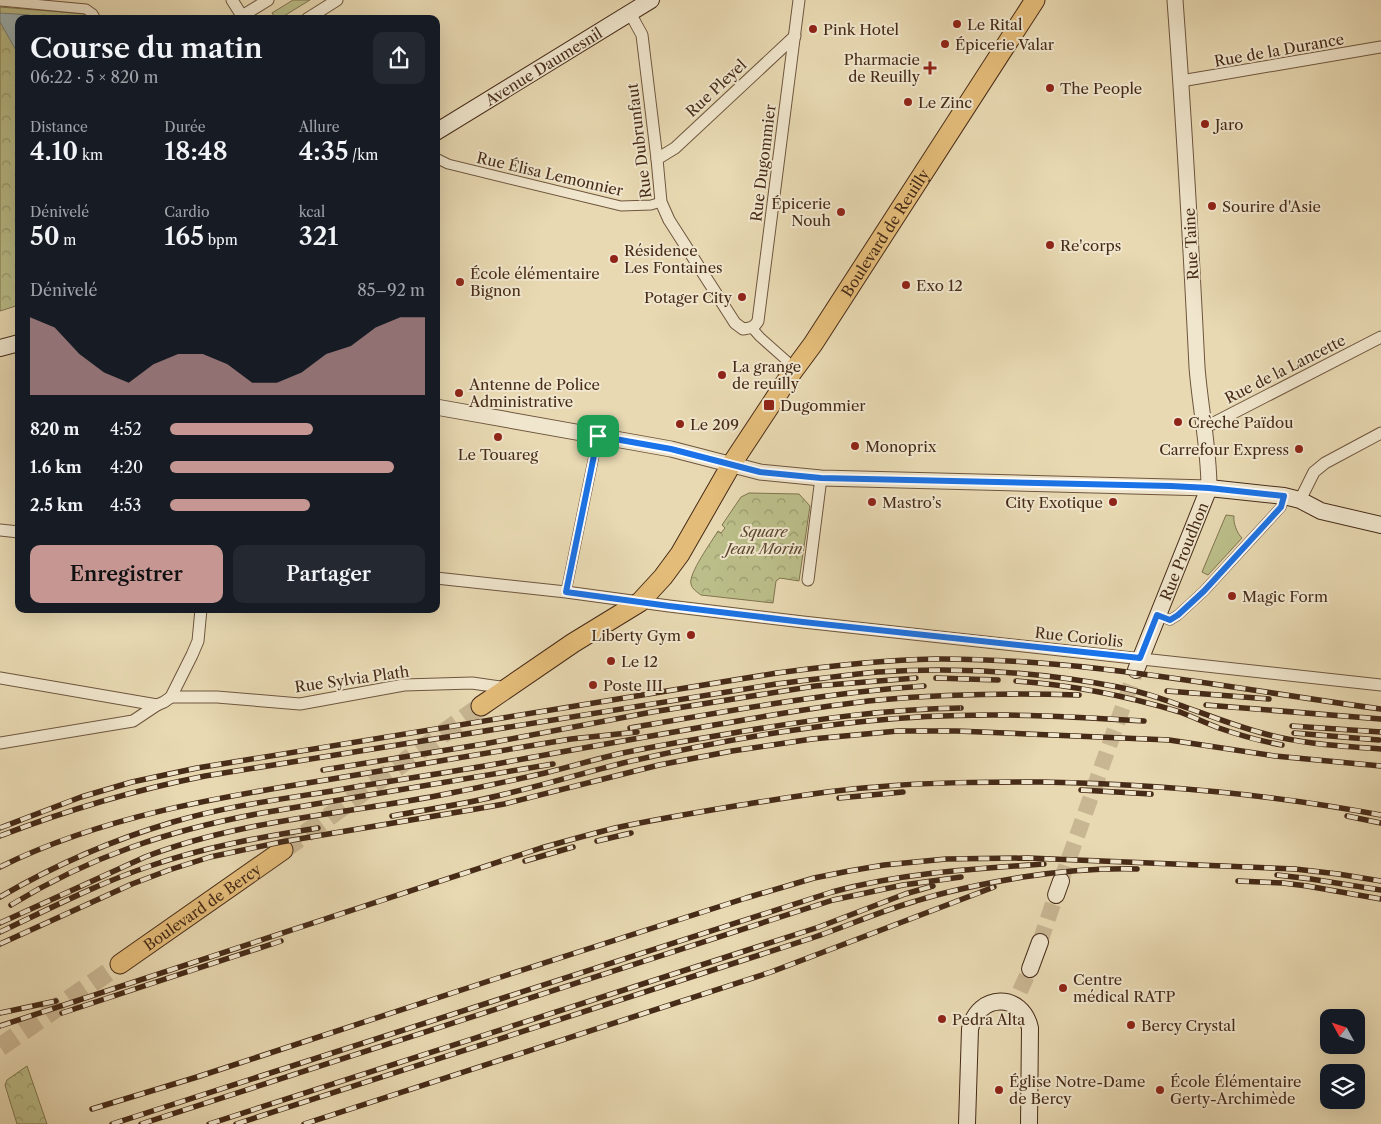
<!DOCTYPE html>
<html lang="fr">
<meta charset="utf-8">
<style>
body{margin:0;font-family:"Libre Caslon Text",serif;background:#242831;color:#f1f3f6;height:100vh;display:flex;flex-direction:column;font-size:19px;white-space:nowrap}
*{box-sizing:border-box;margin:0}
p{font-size:16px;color:#9ea1a6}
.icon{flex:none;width:28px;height:28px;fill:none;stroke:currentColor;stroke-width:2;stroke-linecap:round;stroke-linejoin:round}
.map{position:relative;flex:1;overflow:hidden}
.drawer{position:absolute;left:15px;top:15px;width:425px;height:598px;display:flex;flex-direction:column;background:#171b24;border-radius:10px;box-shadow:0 5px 20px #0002}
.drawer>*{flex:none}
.needle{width:32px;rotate:310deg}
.tools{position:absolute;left:1320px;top:1009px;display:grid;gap:10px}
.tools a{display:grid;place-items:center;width:45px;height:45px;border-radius:10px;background:#171b24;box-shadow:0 5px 20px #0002;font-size:25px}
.pin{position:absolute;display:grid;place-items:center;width:42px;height:42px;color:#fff;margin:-21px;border-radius:10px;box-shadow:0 2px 8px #0006}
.round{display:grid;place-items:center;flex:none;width:52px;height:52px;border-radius:10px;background:#242831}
.headline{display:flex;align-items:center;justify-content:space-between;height:85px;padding:0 15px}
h1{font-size:28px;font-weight:600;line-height:38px}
.metrics{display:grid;grid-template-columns:repeat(3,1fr);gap:8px;height:85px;padding:5px 15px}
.metrics div{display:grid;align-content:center}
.metrics b{font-size:25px;font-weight:600}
.metrics small{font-size:14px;font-weight:400}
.metrics p{font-size:14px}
.chart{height:140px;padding:10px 15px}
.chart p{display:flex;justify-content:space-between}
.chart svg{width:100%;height:90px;margin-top:5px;fill:#c59692;opacity:.7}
.action{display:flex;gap:10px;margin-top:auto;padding:10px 15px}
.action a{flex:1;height:58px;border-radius:10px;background:#c59692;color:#111;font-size:20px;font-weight:600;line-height:58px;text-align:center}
.action a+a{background:#242831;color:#f1f3f6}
ul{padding:0 15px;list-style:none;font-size:16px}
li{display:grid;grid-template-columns:80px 60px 1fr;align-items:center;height:38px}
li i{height:12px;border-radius:6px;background:#c59692}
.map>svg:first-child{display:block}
.grass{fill:#bbbe89;stroke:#807450}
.forest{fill:url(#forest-crowns);stroke:#807450}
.water{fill:#9eb7b9;stroke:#7b7f79}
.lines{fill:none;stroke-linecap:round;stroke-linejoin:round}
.secondary-tunnel{stroke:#c8b693;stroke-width:16;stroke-dasharray:16 8;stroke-linecap:butt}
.primary-tunnel{stroke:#c8b693;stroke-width:19;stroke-dasharray:19 9;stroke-linecap:butt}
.pedestrian-casing{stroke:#6e563e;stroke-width:11}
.minor-casing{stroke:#6e563e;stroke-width:13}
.tertiary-casing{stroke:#6e563e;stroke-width:17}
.secondary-casing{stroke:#462b18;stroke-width:18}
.primary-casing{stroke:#462b18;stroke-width:21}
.pedestrian{stroke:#f0e6cd;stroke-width:9}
.minor{stroke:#f0e6cd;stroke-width:11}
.tertiary{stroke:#f0e6cd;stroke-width:15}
.secondary{stroke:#f0e6cd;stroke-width:16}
.primary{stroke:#e4bc79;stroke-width:19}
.rail-casing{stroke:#462b18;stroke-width:5.5}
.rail{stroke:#f0e6cd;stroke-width:4;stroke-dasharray:11;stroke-linecap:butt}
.route-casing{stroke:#fff;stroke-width:10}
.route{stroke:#1a73e8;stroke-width:6}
.poi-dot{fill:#8f2418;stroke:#f0e6cd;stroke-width:2}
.labels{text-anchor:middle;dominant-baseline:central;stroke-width:4;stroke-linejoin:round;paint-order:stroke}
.poi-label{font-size:15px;fill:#462b18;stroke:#f0e6cd;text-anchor:start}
.street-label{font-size:15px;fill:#462b18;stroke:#f0e6cd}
.park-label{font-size:15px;font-style:italic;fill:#5d482f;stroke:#f0e6cd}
</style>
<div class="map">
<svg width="1381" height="1124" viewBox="0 0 1381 1124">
<defs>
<pattern id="forest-crowns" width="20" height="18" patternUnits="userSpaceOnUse" patternTransform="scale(1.25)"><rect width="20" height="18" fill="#bbbe89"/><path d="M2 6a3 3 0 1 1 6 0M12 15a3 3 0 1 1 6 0" fill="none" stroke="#9a9b6f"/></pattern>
</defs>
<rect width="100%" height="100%" fill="#e8d9b2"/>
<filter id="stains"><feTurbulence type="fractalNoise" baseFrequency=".004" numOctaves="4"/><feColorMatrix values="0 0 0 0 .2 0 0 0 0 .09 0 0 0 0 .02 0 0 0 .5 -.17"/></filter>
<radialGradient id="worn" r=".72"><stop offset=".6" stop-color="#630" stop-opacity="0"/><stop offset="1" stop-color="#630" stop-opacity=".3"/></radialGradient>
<g class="grass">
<polygon points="293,0 310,0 279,19 276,19 272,13"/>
<path d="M1226,515L1234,516C1233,523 1237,533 1242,538L1208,575L1202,572Z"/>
</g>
<g class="forest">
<polygon points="0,7 87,14 89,19 19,19 19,305 0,311"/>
<path d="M749,493L799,494L810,506L799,581L780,578L776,581L773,603L701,595C697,592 692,589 691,584C688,574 712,541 718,531L721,533L725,528L722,525L741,497Z"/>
<polygon points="27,1066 47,1124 17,1124 5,1085 7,1080"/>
</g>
<polygon class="water" points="0,13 30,15 28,19 19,19 19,47 17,52 0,22"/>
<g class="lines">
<g class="secondary-tunnel">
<polyline points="1061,881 1136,670"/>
<polyline points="1040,942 1056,895"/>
<polyline points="1020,991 1030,969"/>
</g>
<g class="primary-tunnel">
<polyline points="283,850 481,706"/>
<polyline points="0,1047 120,964"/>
</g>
<defs>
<g id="pedestrian">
<polyline points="0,1 86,9 93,14 96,19"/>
<polyline points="436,158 448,164 621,206 651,205 661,202"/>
<polyline points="752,328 760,337 787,361"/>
<polyline points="566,592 598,436"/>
<polyline points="1157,615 1170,620 1178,615 1204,591 1281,507 1284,496"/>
</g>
<g id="minor">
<polyline points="232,0 244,19"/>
<path d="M630,13L642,35L657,159L661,202L669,220L735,323L743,329C750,328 754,328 758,321L799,0"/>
<polyline points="242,16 268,0"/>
<polyline points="307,19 337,0"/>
<polyline points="1181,81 1381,47"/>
<polyline points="657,159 675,148 795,36"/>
<polyline points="1204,428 1381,337"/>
<polyline points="1300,500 1314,472 1325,463 1381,433"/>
<polyline points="0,530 19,532"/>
<polyline points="436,578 566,592 669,606 803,622 1381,685"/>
<polyline points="808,580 821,478"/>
<polyline points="0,678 157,705 164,702 171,697 192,655 198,641 201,609"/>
<polyline points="171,697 217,697 300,704 404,685 472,683 507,688"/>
<polyline points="0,743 133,721 157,705"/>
</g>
<path id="tertiary" d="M436,407L671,449L760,472L821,478L1209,488C1209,447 1200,407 1197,367C1191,245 1184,122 1175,0"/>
<g id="secondary">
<path id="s1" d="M436,132L651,0"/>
<polyline points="0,348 19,343"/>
<path id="s2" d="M1136,670L1209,488L1284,496L1300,500L1321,511L1381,525"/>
<polyline points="1056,895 1061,881"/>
<polyline points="1030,969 1040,942"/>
<path d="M967,1124L970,1029C978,993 1022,992 1030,1028L1029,1124"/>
</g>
<g id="primary">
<path id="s3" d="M481,706L573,643L640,602L663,577L680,554L731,465L793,371L813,344L1035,0"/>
<path id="s4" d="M120,964L283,850"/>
</g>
</defs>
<use href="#pedestrian" class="pedestrian-casing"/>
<use href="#minor" class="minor-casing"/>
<use href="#tertiary" class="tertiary-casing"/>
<use href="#secondary" class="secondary-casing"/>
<use href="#primary" class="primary-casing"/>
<use href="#pedestrian" class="pedestrian"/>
<use href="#minor" class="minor"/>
<use href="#tertiary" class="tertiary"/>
<use href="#secondary" class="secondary"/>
<use href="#primary" class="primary"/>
<defs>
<g id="rail">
<polyline points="936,678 998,680"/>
<path d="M1016,681C1072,685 1127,696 1180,712C1193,717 1206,723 1219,728C1239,735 1260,741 1282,745"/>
<polyline points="1167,691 1269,699"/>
<polyline points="1206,705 1381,719"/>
<polyline points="1292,726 1381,732"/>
<path d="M630,728C727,711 825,693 924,686"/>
<polyline points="1294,733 1379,740"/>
<polyline points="323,770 484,744 652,712 815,686 916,678"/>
<polyline points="1081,790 1151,794"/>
<polyline points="839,798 903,792"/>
<path d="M392,816C429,809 467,804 505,794C544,785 583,773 623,763C704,744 786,729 868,721C961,711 1051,715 1144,721"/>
<polyline points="1347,816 1381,823"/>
<path d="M0,828L81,797L132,782L197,768L777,673C829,666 882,660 935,659C1085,658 1233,689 1381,709"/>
<path d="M0,836C67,810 135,790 205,776L776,684C810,680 844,675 878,672C956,667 1041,672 1118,687C1168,697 1213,720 1262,733C1300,744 1341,746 1381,749"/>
<polyline points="597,841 631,833"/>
<polyline points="525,861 573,847"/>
<path d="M0,867C103,816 219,797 332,779C402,767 471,756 541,744L571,739L637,732"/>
<polyline points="1277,875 1311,879 1381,890"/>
<polyline points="1238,881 1283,883 1307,886 1381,899"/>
<path d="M0,897C55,865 112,840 173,822C223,807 275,800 326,792C382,782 439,774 496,764C570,750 645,737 720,724C773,715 826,705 879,700C946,694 1013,693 1079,695"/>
<path d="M11,905C91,856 170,830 262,813L553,764"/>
<path d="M0,923L145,857C243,819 349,814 451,793C482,787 514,780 545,773C569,767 593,760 618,754C660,745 703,738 745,731C817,719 888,709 961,708"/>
<path d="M0,932C49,909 99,883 150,866C205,847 261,837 318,828"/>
<polyline points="0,944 132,884 169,870 210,857 281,842 476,809 504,804 659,765 732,751 812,739 898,731 957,731 1169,740 1275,756 1381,766"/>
<polyline points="0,1013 56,1001"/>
<polyline points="62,1013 281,941"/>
<path d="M0,1026L541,848C566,841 591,834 615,828C657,819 699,812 741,805C786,798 831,790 876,787C931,782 987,782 1042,782C1155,784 1270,794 1381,815"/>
<polyline points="92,1109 197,1077 504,976 746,898 814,878 849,871 884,865 946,859 1028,858 1295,869 1338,874 1381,881"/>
<path d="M112,1124L832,892C902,873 971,869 1044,864"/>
<polyline points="141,1124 833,900 903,885 961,877"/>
<polyline points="209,1124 819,927 905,894 933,886"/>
<path d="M236,1124L812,938C847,926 881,911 916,901C951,890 987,883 1023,877C1063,871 1097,868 1137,869"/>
<polyline points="304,1124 771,972 994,887"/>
</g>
</defs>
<use href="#rail" class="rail-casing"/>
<use href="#rail" class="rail"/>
</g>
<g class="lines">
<defs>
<polygon id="route" points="598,436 671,449 760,472 821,478 1171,486 1209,488 1284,496 1281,507 1204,591 1178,615 1170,620 1157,615 1140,658 803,622 669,606 566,592"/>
</defs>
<use href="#route" class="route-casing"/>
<use href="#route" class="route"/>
</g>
<g class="poi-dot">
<circle cx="957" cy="24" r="5"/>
<circle cx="813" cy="29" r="5"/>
<circle cx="945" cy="44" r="5"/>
<path d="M927.5 60.5h5v5h5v5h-5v5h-5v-5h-5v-5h5z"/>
<circle cx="1050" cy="88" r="5"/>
<circle cx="908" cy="102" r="5"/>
<circle cx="1205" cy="124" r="5"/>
<circle cx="1212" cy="206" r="5"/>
<circle cx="841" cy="212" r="5"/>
<circle cx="1050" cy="245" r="5"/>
<circle cx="614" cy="259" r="5"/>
<circle cx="460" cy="282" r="5"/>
<circle cx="906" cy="285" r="5"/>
<circle cx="742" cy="297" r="5"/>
<circle cx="722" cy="375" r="5"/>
<circle cx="459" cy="393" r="5"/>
<rect x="763" y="399" width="12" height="12" rx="2.5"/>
<circle cx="1178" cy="422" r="5"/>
<circle cx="680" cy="424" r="5"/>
<circle cx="498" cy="437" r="5"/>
<circle cx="855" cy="446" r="5"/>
<circle cx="1299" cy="449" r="5"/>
<circle cx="872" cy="502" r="5"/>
<circle cx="1113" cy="502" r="5"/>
<circle cx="1232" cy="596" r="5"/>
<circle cx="691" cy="635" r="5"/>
<circle cx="611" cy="661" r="5"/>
<circle cx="593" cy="685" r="5"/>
<circle cx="1063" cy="988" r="5"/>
<circle cx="942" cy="1019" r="5"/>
<circle cx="1131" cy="1025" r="5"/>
<circle cx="999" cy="1090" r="5"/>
<circle cx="1160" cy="1090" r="5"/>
</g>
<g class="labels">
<g class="poi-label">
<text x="967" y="24">Le Rital</text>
<text x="823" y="29">Pink Hotel</text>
<text x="955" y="44">Épicerie Valar</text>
<text x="920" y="59" text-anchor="end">Pharmacie<tspan x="920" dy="17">de Reuilly</tspan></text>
<text x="1060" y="88">The People</text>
<text x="918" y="102">Le Zinc</text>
<text x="1215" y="124">Jaro</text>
<text x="831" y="203" text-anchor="end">Épicerie<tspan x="831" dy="17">Nouh</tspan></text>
<text x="1222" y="206">Sourire d'Asie</text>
<text x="1060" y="245">Re'corps</text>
<text x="624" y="250">Résidence<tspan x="624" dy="17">Les Fontaines</tspan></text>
<text x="470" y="273">École élémentaire<tspan x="470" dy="17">Bignon</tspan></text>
<text x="916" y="285">Exo 12</text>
<text x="732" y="297" text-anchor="end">Potager City</text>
<text x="732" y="366">La grange<tspan x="732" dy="17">de reuilly</tspan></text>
<text x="469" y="384">Antenne de Police<tspan x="469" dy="17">Administrative</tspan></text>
<text x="780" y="405">Dugommier</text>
<text x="1188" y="422">Crèche Païdou</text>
<text x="690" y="424">Le 209</text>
<text x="865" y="446">Monoprix</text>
<text x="1289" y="449" text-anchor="end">Carrefour Express</text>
<text x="498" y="454" text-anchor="middle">Le Touareg</text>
<text x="882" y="502">Mastro’s</text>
<text x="1103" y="502" text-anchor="end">City Exotique</text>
<text x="1242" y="596">Magic Form</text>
<text x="681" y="635" text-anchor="end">Liberty Gym</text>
<text x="621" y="661">Le 12</text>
<text x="603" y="685">Poste III</text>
<text x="1073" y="979">Centre<tspan x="1073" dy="17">médical RATP</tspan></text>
<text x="952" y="1019">Pedra Alta</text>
<text x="1141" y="1025">Bercy Crystal</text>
<text x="1009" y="1081">Église Notre-Dame<tspan x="1009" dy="17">de Bercy</tspan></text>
<text x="1170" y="1081">École Élémentaire<tspan x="1170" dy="17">Gerty-Archimède</tspan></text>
</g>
<g class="street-label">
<text transform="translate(1279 50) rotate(-10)">Rue de la Durance</text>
<text stroke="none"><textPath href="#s1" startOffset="126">Avenue Daumesnil</textPath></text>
<text transform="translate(716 88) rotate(-43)">Rue Pleyel</text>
<text transform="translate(639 141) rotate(-97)">Rue Dubrunfaut</text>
<text transform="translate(763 163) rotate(-83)">Rue Dugommier</text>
<text transform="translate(550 174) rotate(13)">Rue Élisa Lemonnier</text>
<text stroke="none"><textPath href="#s3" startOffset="634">Boulevard de Reuilly</textPath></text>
<text transform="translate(1191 244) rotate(-93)">Rue Taine</text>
<text transform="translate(1285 369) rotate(-27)">Rue de la Lancette</text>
<text stroke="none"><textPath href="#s2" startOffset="128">Rue Proudhon</textPath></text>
<text transform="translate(1079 637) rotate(6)">Rue Coriolis</text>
<text transform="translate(352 679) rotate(-8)">Rue Sylvia Plath</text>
<text stroke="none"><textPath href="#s4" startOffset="100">Boulevard de Bercy</textPath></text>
</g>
<g class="park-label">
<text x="764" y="531">Square<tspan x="764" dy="17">Jean Morin</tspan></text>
</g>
</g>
<rect width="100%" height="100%" filter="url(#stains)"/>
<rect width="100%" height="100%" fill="url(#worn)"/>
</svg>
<div class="tools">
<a><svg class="needle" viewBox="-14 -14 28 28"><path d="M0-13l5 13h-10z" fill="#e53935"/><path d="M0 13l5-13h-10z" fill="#9ea1a6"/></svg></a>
<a><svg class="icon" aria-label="layers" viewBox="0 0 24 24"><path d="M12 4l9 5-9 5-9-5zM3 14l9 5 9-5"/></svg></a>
</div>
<div class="pin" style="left:598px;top:436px;background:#1e9e55"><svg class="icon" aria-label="arrive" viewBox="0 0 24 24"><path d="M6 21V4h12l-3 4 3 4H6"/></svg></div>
<section class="drawer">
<div class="headline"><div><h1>Course du matin</h1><p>06:22 · 5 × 820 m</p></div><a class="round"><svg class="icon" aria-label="share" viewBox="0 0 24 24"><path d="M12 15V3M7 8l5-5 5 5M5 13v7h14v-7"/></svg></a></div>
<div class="metrics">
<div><p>Distance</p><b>4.10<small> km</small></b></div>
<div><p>Durée</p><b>18:48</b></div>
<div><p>Allure</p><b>4:35<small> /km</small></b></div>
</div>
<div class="metrics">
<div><p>Dénivelé</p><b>50<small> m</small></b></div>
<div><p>Cardio</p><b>165<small> bpm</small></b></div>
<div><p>kcal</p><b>321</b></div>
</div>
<div class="chart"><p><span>Dénivelé</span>85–92 m</p>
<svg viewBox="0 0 160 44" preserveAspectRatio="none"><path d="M0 44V6L10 11L20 24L30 33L40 38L50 29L60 24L70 24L80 29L90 38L100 38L110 33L120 24L130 20L140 11L150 6L160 6V44z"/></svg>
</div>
<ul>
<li><b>820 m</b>4:52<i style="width:56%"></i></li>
<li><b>1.6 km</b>4:20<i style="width:88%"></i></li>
<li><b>2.5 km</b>4:53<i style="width:55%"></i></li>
</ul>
<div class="action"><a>Enregistrer</a><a>Partager</a></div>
</section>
</div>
